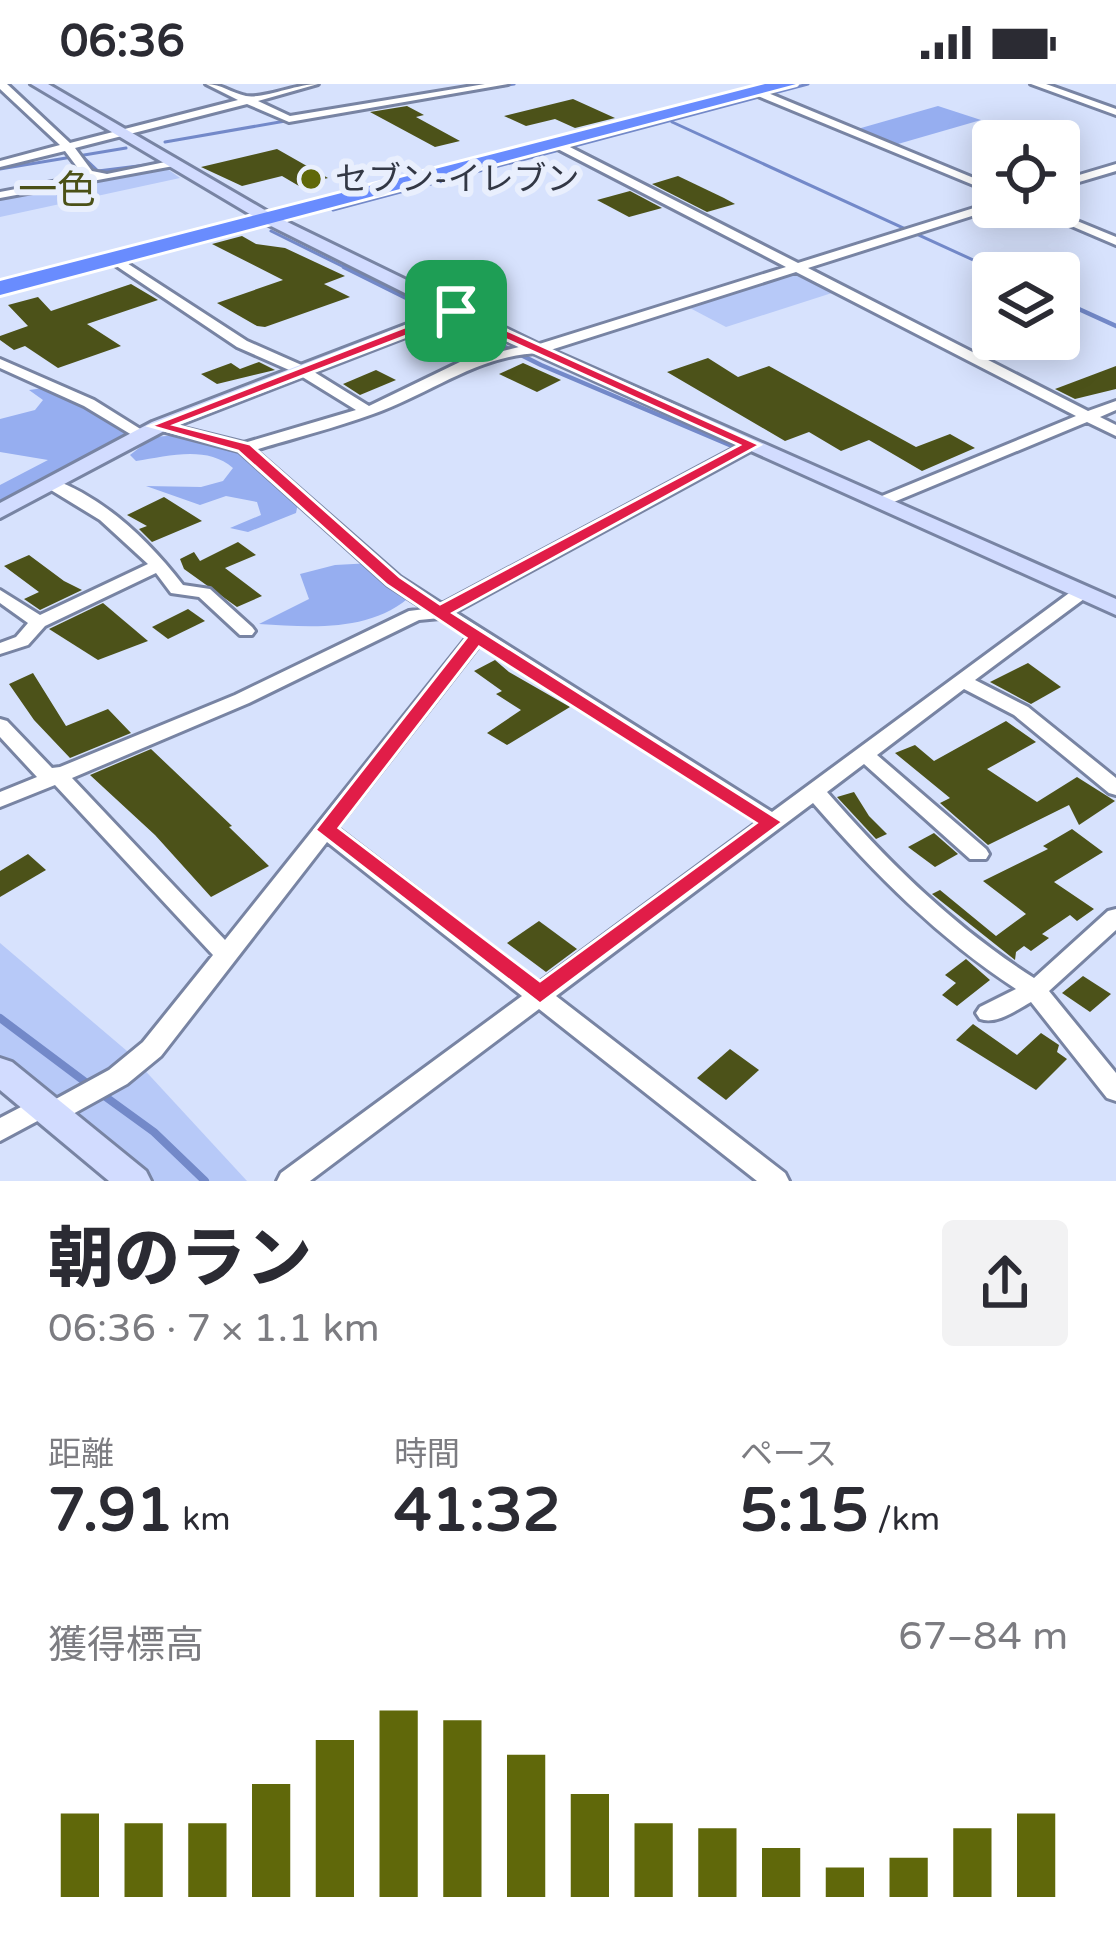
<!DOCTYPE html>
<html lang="ja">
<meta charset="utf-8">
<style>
body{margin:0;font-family:"Varela Round","Noto Sans JP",sans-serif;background:#f2f2f3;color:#2b2b33;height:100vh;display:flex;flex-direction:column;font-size:45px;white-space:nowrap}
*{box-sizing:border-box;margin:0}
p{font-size:39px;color:#7c7c81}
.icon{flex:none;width:66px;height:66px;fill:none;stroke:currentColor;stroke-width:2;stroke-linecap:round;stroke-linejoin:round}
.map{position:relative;height:1097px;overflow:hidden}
.drawer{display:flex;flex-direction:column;background:#fff;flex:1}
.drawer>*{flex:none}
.fabs{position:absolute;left:972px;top:36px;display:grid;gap:24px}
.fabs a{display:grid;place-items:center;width:108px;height:108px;border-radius:12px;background:#fff;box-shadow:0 6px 30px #0003;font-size:60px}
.pin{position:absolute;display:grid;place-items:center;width:102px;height:102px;color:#fff;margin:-51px;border-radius:24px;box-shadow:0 6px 18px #0006}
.round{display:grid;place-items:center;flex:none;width:126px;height:126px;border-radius:12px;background:#f2f2f3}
.head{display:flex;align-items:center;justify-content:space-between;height:204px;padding:0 48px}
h1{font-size:66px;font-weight:800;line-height:90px}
.figures{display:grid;grid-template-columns:repeat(3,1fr);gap:18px;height:204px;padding:12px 48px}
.figures div{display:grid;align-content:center}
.figures b{font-size:60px;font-weight:800}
.figures small{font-size:33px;font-weight:400}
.figures p{font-size:33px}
.chart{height:336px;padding:24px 48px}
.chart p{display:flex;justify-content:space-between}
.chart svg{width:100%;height:216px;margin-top:12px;stroke:#60680a;stroke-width:6}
.status{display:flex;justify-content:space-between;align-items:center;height:84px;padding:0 60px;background:#fff;direction:ltr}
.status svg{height:33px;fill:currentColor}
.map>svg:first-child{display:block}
.green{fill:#b7c9f8}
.forest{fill:#96aef0}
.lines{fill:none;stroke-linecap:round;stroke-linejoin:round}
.stream-far2{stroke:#7389c9;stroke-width:3}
.stream-far1{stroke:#7389c9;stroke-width:4.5}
.stream{stroke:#7389c9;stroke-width:8}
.building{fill:#4c5219}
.street-casing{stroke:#7884a3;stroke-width:6}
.secondary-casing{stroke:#7884a3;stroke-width:6}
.highway-casing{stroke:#fff;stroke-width:6}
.street{fill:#fff;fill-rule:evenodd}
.secondary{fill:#d2dcff;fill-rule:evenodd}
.highway{fill:#698cfe;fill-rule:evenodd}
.route{fill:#e11d48;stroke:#fff;stroke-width:3;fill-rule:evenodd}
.poi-dot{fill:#60680a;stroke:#e9effd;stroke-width:4.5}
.labels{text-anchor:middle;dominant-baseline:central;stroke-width:12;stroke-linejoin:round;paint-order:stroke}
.far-poi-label{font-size:33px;fill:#333845;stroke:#e9effd;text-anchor:start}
.far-quarter-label{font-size:39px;fill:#4b5117;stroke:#e9effd}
</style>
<div class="status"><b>06:36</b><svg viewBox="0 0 49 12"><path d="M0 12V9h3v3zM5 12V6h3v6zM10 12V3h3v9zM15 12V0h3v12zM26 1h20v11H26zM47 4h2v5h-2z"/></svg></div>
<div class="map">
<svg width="1116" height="1097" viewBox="0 0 1116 1097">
<rect width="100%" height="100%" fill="#d7e2fd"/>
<g class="green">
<polygon points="166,84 180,94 0,133 0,115"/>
<polygon points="795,188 835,208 726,243 688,223"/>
<polygon points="0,859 127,967 247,1097 129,1097 0,985"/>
</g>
<g class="forest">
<polygon points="938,22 981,36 891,62 854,46"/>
<polygon points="51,303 78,314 137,353 0,426 0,401 48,376 0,368 0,335 35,326 43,316 29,306"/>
<path d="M193,350L244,364L299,414L296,429L248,448L230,444L261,431L257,418L226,412L200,421L146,402L201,403L223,397L233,384C207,361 168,372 136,377L130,371L153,353Z"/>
<path d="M372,479L413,510C372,549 311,543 259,540L309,515L300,490L335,481Z"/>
</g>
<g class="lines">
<g class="stream-far2">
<polyline points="411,17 514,0"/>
<polyline points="672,38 995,186"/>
<polyline points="165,58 291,36"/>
<polyline points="81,71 98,87 154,80"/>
<polyline points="0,85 126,64"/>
<polyline points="333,126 808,0"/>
<polyline points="271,147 350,186"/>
</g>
<g class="stream-far1">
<polyline points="344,183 541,281 739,365"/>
<polyline points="988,183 1001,189"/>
<polyline points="1059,216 1116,242"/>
<polyline points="764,361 839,393"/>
</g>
<g class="stream">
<polyline points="0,934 92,1003"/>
<polyline points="103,1011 154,1048 205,1097"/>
</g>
</g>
<g class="building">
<polygon points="573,15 615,34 575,44 555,35 526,42 504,32"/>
<polygon points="407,22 424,31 416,33 460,57 435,63 370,28"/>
<polygon points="277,65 328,94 299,102 282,92 242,102 201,83"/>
<polygon points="678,92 724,114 735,120 707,128 652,100"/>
<polygon points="630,107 662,124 629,133 597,116"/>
<polygon points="242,152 256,160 285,164 345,192 324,200 350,213 265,243 257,242 217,219 283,196 212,160"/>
<polygon points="131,200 158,216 87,240 121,262 58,284 25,262 14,266 0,256 0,252 28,242 8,221 38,213 51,227"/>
<polygon points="708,274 738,293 769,282 916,363 950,350 975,364 922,387 869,356 841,367 809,348 785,357 667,288"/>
<polygon points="259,278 275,286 217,300 201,290 231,279 240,285"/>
<polygon points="523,279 561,296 537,308 499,290"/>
<polygon points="1116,282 1116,305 1075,315 1055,305"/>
<polygon points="376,286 396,296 360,311 343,300"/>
<polygon points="164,413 202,437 152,458 139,445 147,442 127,431"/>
<polygon points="238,458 256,471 225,484 262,512 237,523 184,485 180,475 194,468 200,477"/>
<polygon points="29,471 64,497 82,506 40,526 24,515 39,508 4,482"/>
<polygon points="103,519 148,557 98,576 49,545"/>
<polygon points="188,525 205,537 168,555 152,543"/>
<polygon points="495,576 509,588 570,623 507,661 487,649 521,626 496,610 502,607 474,587"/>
<polygon points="1028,579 1061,603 1031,620 990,598"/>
<polygon points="33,589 66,642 108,625 131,649 70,674 34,636 9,600"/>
<polygon points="1006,637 1036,658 987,685 1037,718 1077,693 1115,717 1079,741 1069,721 988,761 940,719 950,714 895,669 915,661 934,677"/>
<polygon points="151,665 232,742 229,743 269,782 211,813 155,751 90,691"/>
<polygon points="854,708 869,732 887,750 876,755 837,713"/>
<polygon points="1072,745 1103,768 1054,798 1094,825 1077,837 1070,831 1042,850 1049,854 1031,867 1024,862 1016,868 1015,876 932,810 940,806 996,852 1026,830 983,797 1048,765 1043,762"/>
<polygon points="934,749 958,770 935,783 908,763"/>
<polygon points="28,770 46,786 0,813 0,787"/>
<polygon points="539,837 577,865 546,888 507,859"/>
<polygon points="966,875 990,896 957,922 942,911 956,899 945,891"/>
<polygon points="1083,892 1111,910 1090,928 1062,909"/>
<polygon points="973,940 1017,971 1041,949 1059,961 1057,968 1067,975 1036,1006 956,956"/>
<polygon points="730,965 759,986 726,1016 697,994"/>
</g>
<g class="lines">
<defs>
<g id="street">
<path d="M0,0H7L70,59L238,16L206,0C222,0 231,9 246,12C264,15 296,0 318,0L258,17L290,32L485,0H508L289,38L247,20L75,64L92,87L107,90L175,76L179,77V81L0,114V108L84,92L65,67L0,83V77L60,61L0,5Z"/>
<polygon points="1031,0 1046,0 1116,25 1116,31"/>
<polygon points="753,6 761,6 993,102 993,109 753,10"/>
<path d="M552,58H560L798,179L993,118V123L997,124L808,184L1088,327L1116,317V326L1100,333L1116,341V352L1087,338L889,420H877L875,417L877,414L1076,332L796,188L541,269C479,270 430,310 373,330C335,344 294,354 255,366L400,493L442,520L746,358H756V364L455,528L772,728L1076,504H1088L1091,508L1088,512L975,596L1028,623L1116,694V711L1109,709L1014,631L964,605L877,671L986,765L989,770L986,775H970L864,680L827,708C889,779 954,843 1034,894L1108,827L1116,825V846L1049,907L1116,989V1017L1107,1014L1031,918C1016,926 997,941 980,935L976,929L980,923L1016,905C938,854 874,789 813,719L556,912L785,1089L789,1097H757L539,925L310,1097H277L281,1089L522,912L327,758L161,972L127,1000L62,1036L53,1039L43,1034L0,1057V1034L44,1011L54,1016L109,986L143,958L213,871L55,701L0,723V708L37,693L0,653V635L7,637L52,684L60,683L235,611L409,527L425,525L388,501L239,367L154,345L152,342L159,338L244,359L356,326L296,289L237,263L106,175L116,172L247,257L306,283L369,322L462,277L531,260L536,261L786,183L552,62ZM440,534L468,552L225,856L72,694L249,619L419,536ZM480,560L758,738L539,899L337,744Z"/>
<polygon points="1116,80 1116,87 1059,104 1059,97"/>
<polygon points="1027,123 1043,123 1116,153 1116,161"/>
<polygon points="0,275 94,316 150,351 142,356 137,354 84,322 0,284"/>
<path d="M52,395C105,414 149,457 183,501L210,505L252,543L255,547L252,551H240L199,513L171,509L156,489L45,542L28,561L0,570V559L16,553L28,539L0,519V506L40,531L148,480L100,436L46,403L44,400Z"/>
</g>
<g id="secondary">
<polygon points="31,0 48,0 275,132 538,260 1116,515 1116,531 455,234 166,346 0,434 0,419 152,338 441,227 263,138"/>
<polygon points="0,974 12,978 146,1087 151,1097 109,1097 0,1006"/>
</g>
<polygon id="highway" points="765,0 796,0 0,211 0,197"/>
</defs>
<use href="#street" class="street-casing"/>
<use href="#secondary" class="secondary-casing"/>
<use href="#highway" class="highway-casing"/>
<use href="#street" class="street"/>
<use href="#secondary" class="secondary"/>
<use href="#highway" class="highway"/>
</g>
<path class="route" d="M456,223L760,361L453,529L783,738L540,920L315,746L466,554L387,501L238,367L150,342ZM456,233L739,361L440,520L400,493L250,360L175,341ZM479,563L756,739L540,897L339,744Z"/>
<circle class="poi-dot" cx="311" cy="95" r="12"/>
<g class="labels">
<g class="far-poi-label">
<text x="335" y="95">セブン-イレブン</text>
</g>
<g class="far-quarter-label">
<text x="57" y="106">一色</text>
</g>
</g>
</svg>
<div class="fabs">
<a><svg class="icon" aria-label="locate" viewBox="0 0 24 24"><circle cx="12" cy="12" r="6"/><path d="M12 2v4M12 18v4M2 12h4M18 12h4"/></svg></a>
<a><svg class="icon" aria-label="layers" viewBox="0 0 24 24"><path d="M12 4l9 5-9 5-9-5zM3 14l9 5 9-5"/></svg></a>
</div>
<div class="pin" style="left:456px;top:227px;background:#1e9e55"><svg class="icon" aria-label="arrive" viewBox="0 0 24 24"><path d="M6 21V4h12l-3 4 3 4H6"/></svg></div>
</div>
<section class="drawer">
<div class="head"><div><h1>朝のラン</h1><p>06:36 · 7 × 1.1 km</p></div><a class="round"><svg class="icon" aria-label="share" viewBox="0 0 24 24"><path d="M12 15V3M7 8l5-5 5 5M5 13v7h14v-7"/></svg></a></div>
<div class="figures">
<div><p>距離</p><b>7.91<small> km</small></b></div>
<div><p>時間</p><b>41:32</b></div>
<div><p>ペース</p><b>5:15<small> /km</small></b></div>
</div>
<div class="chart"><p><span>獲得標高</span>67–84 m</p>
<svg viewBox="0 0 160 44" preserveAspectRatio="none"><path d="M5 44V27M15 44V29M25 44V29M35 44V21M45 44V12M55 44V6M65 44V8M75 44V15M85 44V23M95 44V29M105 44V30M115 44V34M125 44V38M135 44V36M145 44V30M155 44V27"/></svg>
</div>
</section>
